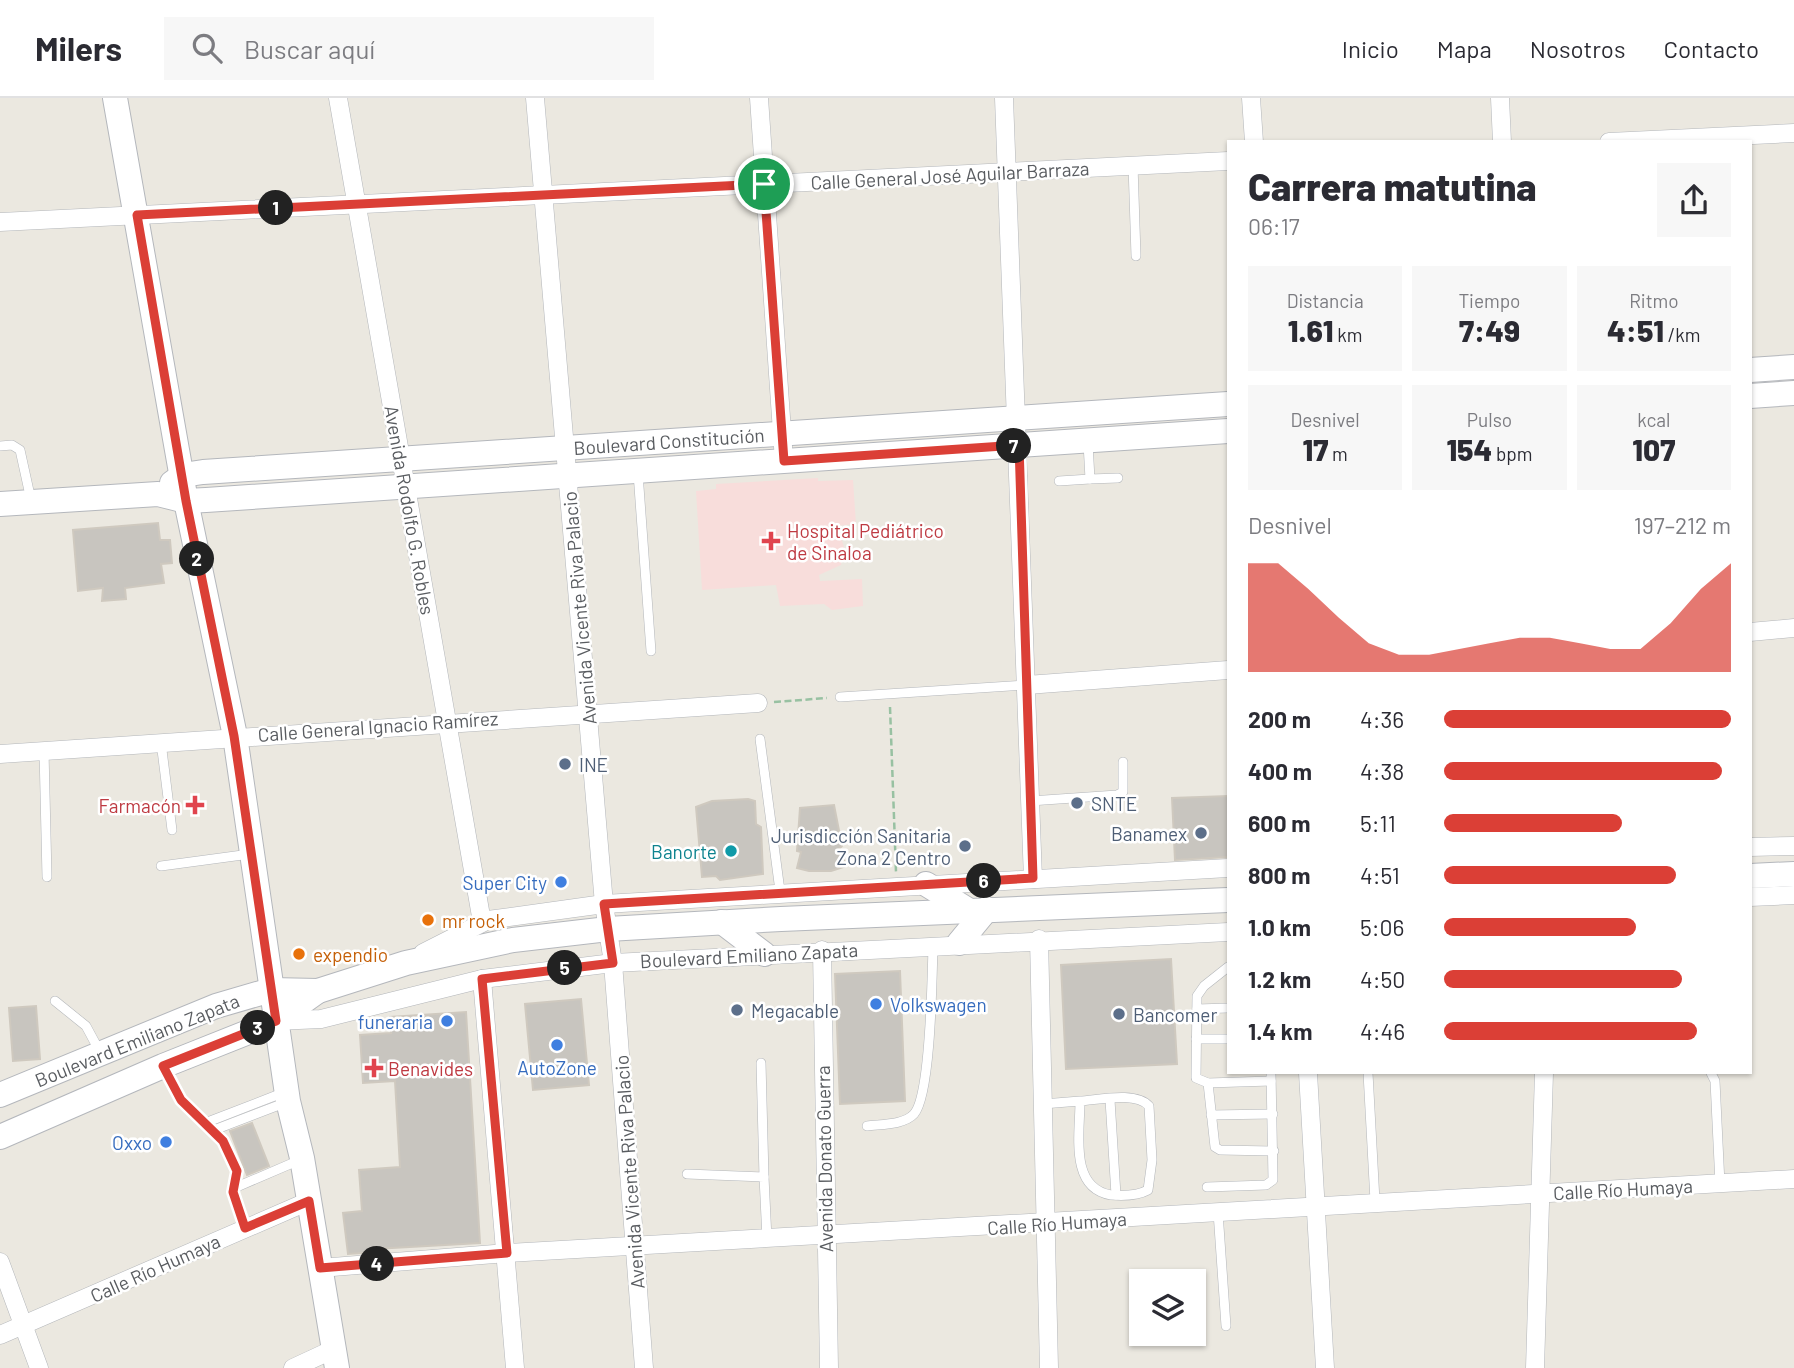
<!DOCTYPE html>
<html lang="es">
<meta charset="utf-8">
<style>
body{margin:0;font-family:Barlow,sans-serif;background:#f7f7f7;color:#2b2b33;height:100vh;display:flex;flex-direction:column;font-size:26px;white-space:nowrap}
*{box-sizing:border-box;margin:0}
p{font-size:23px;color:#7c7c81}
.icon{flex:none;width:38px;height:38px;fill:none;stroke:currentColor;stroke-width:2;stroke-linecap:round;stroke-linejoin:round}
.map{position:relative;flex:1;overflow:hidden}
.panel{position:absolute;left:1227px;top:42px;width:525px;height:934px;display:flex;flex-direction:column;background:#fff;border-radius:0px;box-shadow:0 2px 5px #0004}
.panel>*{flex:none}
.buttons{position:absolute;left:1129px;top:1171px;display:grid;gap:14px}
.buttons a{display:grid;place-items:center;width:77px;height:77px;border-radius:0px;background:#fff;box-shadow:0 2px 5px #0004;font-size:35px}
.pin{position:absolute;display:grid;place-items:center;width:60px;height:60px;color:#fff;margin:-30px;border:4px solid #fff;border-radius:50%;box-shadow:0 2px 7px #0007}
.km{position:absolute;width:35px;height:35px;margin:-18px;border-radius:50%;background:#222;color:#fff;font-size:19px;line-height:35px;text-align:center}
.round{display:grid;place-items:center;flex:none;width:74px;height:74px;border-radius:0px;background:#f7f7f7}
.summary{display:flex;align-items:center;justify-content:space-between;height:119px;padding:0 21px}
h1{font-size:38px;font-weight:800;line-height:52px}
.metrics{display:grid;grid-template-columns:repeat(3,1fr);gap:10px;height:119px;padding:7px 21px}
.metrics div{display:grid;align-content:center;border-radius:0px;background:#f7f7f7;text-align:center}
.metrics b{font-size:30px;font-weight:800}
.metrics small{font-size:19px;font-weight:400}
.metrics p{font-size:19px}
.chart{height:196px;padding:14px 21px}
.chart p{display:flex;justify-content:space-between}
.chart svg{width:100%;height:126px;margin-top:7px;fill:#db3f36;opacity:.7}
ul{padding:0 21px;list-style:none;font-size:23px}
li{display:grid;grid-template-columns:112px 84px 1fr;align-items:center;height:52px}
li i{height:18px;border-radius:9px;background:#db3f36}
header{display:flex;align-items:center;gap:42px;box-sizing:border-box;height:98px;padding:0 35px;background:#fff;border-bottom:2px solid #e1e1e2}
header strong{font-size:33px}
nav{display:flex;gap:38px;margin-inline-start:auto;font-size:24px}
.search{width:490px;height:63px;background:#f7f7f7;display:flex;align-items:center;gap:18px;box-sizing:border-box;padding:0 24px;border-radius:0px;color:#7c7c81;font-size:26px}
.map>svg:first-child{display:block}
.medical{fill:#f8dddb}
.building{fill:#c8c5bf;stroke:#cfc9bf;stroke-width:2}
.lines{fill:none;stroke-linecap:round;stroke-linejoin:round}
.lane-casing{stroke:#b3b6ba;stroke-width:10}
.street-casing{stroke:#b3b6ba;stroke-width:19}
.secondary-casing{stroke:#b4b7bc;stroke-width:26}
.path{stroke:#98c1a2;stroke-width:2.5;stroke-dasharray:7 3.5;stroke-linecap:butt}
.lane{stroke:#fff;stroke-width:9}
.street{stroke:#fff;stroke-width:18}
.secondary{stroke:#fff;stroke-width:24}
.route-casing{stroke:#fff;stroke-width:14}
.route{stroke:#db3f36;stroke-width:9}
.health-dot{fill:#e0444e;stroke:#fff;stroke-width:2.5}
.service-dot{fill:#5c6f8a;stroke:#fff;stroke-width:2.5}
.culture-dot{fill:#0f9aa8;stroke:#fff;stroke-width:2.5}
.shop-dot{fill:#3f7fe0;stroke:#fff;stroke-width:2.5}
.food-dot{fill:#e8710a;stroke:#fff;stroke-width:2.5}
.labels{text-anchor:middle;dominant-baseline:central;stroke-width:5;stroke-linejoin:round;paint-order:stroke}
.street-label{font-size:19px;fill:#595c60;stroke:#fff}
.health-label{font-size:19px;fill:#be3a42;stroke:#fff;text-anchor:start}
.service-label{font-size:19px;fill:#4e5e75;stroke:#fff;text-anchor:start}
.culture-label{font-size:19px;fill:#0d838f;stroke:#fff;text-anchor:end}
.shop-label{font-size:19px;fill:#366cbe;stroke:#fff;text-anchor:end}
.food-label{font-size:19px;fill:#c56008;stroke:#fff;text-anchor:start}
</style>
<header>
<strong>Milers</strong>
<div class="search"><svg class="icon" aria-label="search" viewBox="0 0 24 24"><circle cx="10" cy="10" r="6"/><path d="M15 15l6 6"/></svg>Buscar aquí</div>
<nav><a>Inicio</a><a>Mapa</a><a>Nosotros</a><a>Contacto</a></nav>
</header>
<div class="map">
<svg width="1794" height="1270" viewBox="0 0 1794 1270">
<rect width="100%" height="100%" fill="#ebe8e0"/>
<polygon class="medical" points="818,380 818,383 853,382 856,426 837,428 844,449 841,467 819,477 820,483 862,481 863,508 832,512 824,506 780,508 776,487 702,492 696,393 716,391 716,386"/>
<g class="building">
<polygon points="158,425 160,442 170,442 172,465 161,466 164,485 125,490 126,501 102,503 103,490 78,493 73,432"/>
<polygon points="1228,698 1228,759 1175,762 1172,700"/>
<polygon points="748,701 755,703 756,726 761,729 763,776 720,782 716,778 702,779 696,709 712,703"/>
<polygon points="834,707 842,748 839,751 847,768 831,773 809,773 797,770 801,754 797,753 800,710"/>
<polygon points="1171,861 1177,966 1066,971 1061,867"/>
<polygon points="900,873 905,1003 840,1006 835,876"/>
<polygon points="581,901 589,987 533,992 525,906"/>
<polygon points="36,908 40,961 13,963 9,910"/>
<polygon points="466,914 480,1145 374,1151 375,1154 348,1156 343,1115 362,1113 359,1072 400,1069 395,983 363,985 360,937 391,935 390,919"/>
<polygon points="252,1025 269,1068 247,1077 230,1033"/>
</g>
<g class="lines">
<defs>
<g id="lane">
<polyline points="1133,67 1136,158"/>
<polyline points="1088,345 1090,381 1118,380"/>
<polyline points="0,348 12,347 20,352 31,402"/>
<polyline points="638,375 651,553"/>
<polyline points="1059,383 1090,381"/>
<polyline points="840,599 1027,587"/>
<polyline points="760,641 780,793"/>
<polyline points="161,644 172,732"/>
<polyline points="44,653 47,779"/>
<polyline points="1030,703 1117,697 1123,694 1123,664"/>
<polyline points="161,768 250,756"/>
<polyline points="1228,869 1204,888 1197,898 1196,980 1208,985 1271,983"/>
<polyline points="55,903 86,928 100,954"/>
<polyline points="1197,911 1228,910"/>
<polyline points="1196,941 1228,941"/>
<polyline points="761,965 764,1079"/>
<polyline points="164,969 181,1002 223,1043 237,1073 232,1091 245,1130"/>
<polyline points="1368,975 1375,1103"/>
<polyline points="1711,975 1715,983 1720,1086"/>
<polyline points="1208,985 1215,1049 1220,1052 1274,1053"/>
<polyline points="1110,1002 1116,1097"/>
<path d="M1043,1006L1080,1003C1080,1035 1069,1090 1111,1097C1123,1098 1137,1098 1148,1092L1152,1062L1149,1008C1136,993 1098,1002 1080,1003"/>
<polyline points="1211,1017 1273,1016"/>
<polyline points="205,1025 285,994"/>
<path d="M867,1028C881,1026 904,1027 914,1016C931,997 932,879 933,848"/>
<polyline points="214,1032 287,1004"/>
<polyline points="687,1076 764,1079 767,1141"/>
<polyline points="1207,1089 1266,1087 1273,1082 1271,975"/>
<polyline points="232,1091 302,1061"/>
<polyline points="1218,1114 1226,1228"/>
</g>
<g id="street">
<polyline points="338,0 482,824"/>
<polyline points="535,0 604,806 613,865 644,1270"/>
<polyline points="759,0 784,363"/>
<polyline points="1004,0 1033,781"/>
<polyline points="1251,0 1254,44"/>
<polyline points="1500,0 1502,44"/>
<polyline points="1609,44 1794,35"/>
<polyline points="0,124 1228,63"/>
<polyline points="1750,534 1794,530"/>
<polyline points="1027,587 1228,572"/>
<polyline points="0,656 758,605"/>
<polyline points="1750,749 1794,748"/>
<polyline points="1750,799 1794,797"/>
<polyline points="1039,841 1049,1270"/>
<polyline points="822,852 829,1270"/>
<polyline points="423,855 488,822 604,806 1228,770"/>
<polyline points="482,881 515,1270"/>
<polyline points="276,923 321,921 482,881 613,865 1228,834"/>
<polyline points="1308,975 1325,1270"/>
<polyline points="0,1164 39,1270"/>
<polyline points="320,1170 507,1155 1794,1081"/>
<polyline points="0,1237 309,1103"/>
<polyline points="293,1270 334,1251"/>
<polyline points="1535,1270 1544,975"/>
</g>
<g id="secondary">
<polyline points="115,0 186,403 235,638 288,1003 302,1060 337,1270"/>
<polyline points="1750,272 1794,269"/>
<polyline points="1750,298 1794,295"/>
<polyline points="172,385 183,377 203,374 1228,306"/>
<polyline points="0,406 158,396 186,403 206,402 1228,333"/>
<polyline points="1750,778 1794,776"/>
<polyline points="926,786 968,812"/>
<polyline points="722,824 764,856"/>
<polyline points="959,845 987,811"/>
<polyline points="0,997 216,908 271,892 318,893 406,865 513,842 608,831 781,821 1228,802"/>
<polyline points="0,1039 163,968 276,923 318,893"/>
</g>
</defs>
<use href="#lane" class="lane-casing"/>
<use href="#street" class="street-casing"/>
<use href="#secondary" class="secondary-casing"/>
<g class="path">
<polyline points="774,604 827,600"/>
<polyline points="890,609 896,774"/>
</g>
<use href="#lane" class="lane"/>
<use href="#street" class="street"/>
<use href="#secondary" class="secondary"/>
</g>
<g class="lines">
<defs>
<polygon id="route" points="764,86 784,363 1019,347 1033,780 604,806 613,865 482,881 507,1155 320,1170 309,1103 245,1130 233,1094 237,1073 223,1043 181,1002 163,968 276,923 234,638 186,403 137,117"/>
</defs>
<use href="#route" class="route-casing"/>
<use href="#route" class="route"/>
</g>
<g class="health-dot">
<path d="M767.5 432.5h7v7h7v7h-7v7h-7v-7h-7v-7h7z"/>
<path d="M191.5 696.5h7v7h7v7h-7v7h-7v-7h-7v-7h7z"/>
<path d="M370.5 959.5h7v7h7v7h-7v7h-7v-7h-7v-7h7z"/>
</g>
<g class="service-dot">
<circle cx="565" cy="666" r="7"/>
<circle cx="1077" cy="705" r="7"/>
<circle cx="1201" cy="735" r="7"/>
<circle cx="965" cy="748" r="7"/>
<circle cx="737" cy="912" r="7"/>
<circle cx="1119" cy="916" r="7"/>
</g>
<circle class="culture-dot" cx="731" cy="753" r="7"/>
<g class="shop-dot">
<circle cx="561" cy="784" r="7"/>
<circle cx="876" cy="906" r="7"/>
<circle cx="447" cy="923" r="7"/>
<circle cx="557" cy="947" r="7"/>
<circle cx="166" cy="1044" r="7"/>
</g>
<g class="food-dot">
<circle cx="428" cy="822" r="7"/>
<circle cx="299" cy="856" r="7"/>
</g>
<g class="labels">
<g class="street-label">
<text transform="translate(950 77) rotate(-3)">Calle General José Aguilar Barraza</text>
<text transform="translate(669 343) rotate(-4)">Boulevard Constitución</text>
<text transform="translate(410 412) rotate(80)">Avenida Rodolfo G. Robles</text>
<text transform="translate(579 510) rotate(-95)">Avenida Vicente Riva Palacio</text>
<text transform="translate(378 628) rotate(-4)">Calle General Ignacio Ramírez</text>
<text transform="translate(749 857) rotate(-3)">Boulevard Emiliano Zapata</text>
<text transform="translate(137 942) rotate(-22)">Boulevard Emiliano Zapata</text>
<text transform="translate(824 1061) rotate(-91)">Avenida Donato Guerra</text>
<text transform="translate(629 1074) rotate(-94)">Avenida Vicente Riva Palacio</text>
<text transform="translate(1623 1091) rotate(-3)">Calle Río Humaya</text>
<text transform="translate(1057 1125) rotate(-4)">Calle Río Humaya</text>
<text transform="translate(155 1170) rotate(-24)">Calle Río Humaya</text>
</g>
<g class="health-label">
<text x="787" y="432">Hospital Pediátrico<tspan x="787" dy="22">de Sinaloa</tspan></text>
<text x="181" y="707" text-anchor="end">Farmacón</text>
<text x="388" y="970">Benavides</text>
</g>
<g class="service-label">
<text x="579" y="666">INE</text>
<text x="1091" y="705">SNTE</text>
<text x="1187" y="735" text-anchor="end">Banamex</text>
<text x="951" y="737" text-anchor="end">Jurisdicción Sanitaria<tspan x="951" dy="22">Zona 2 Centro</tspan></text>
<text x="751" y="912">Megacable</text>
<text x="1133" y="916">Bancomer</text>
</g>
<g class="culture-label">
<text x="717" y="753">Banorte</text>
</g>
<g class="shop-label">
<text x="547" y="784">Super City</text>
<text x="890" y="906" text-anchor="start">Volkswagen</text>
<text x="433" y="923">funeraria</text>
<text x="557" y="969" text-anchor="middle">AutoZone</text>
<text x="152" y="1044">Oxxo</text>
</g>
<g class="food-label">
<text x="442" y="822">mr rock</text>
<text x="313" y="856">expendio</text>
</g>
</g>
</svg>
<div class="buttons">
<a><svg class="icon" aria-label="layers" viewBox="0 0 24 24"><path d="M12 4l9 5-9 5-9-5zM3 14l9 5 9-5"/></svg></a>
</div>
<div class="pin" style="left:764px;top:86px;background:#1e9e55"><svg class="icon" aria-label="arrive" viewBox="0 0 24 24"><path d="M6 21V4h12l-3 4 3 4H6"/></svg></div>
<b class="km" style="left:276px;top:110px">1</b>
<b class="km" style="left:197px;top:461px">2</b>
<b class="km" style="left:258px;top:930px">3</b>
<b class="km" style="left:377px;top:1166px">4</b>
<b class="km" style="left:565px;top:870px">5</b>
<b class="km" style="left:984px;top:783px">6</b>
<b class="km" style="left:1014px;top:348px">7</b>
<section class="panel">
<div class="summary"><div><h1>Carrera matutina</h1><p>06:17</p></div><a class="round"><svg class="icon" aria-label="share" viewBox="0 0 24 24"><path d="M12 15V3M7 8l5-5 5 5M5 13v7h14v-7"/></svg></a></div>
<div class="metrics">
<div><p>Distancia</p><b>1.61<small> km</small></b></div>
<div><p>Tiempo</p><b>7:49</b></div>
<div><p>Ritmo</p><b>4:51<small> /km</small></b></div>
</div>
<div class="metrics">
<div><p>Desnivel</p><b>17<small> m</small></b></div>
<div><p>Pulso</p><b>154<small> bpm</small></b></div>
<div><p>kcal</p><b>107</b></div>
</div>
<div class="chart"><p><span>Desnivel</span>197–212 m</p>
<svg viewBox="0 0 160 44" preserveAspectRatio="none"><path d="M0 44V6L10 6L20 15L30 25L40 34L50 38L60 38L70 36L80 34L90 32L100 32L110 34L120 36L130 36L140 27L150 15L160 6V44z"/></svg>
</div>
<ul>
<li><b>200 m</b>4:36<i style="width:100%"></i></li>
<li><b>400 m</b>4:38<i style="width:97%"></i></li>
<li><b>600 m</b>5:11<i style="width:62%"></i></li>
<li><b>800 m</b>4:51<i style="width:81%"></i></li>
<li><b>1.0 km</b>5:06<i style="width:67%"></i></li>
<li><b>1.2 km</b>4:50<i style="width:83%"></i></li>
<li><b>1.4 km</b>4:46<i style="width:88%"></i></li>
</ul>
</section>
</div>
